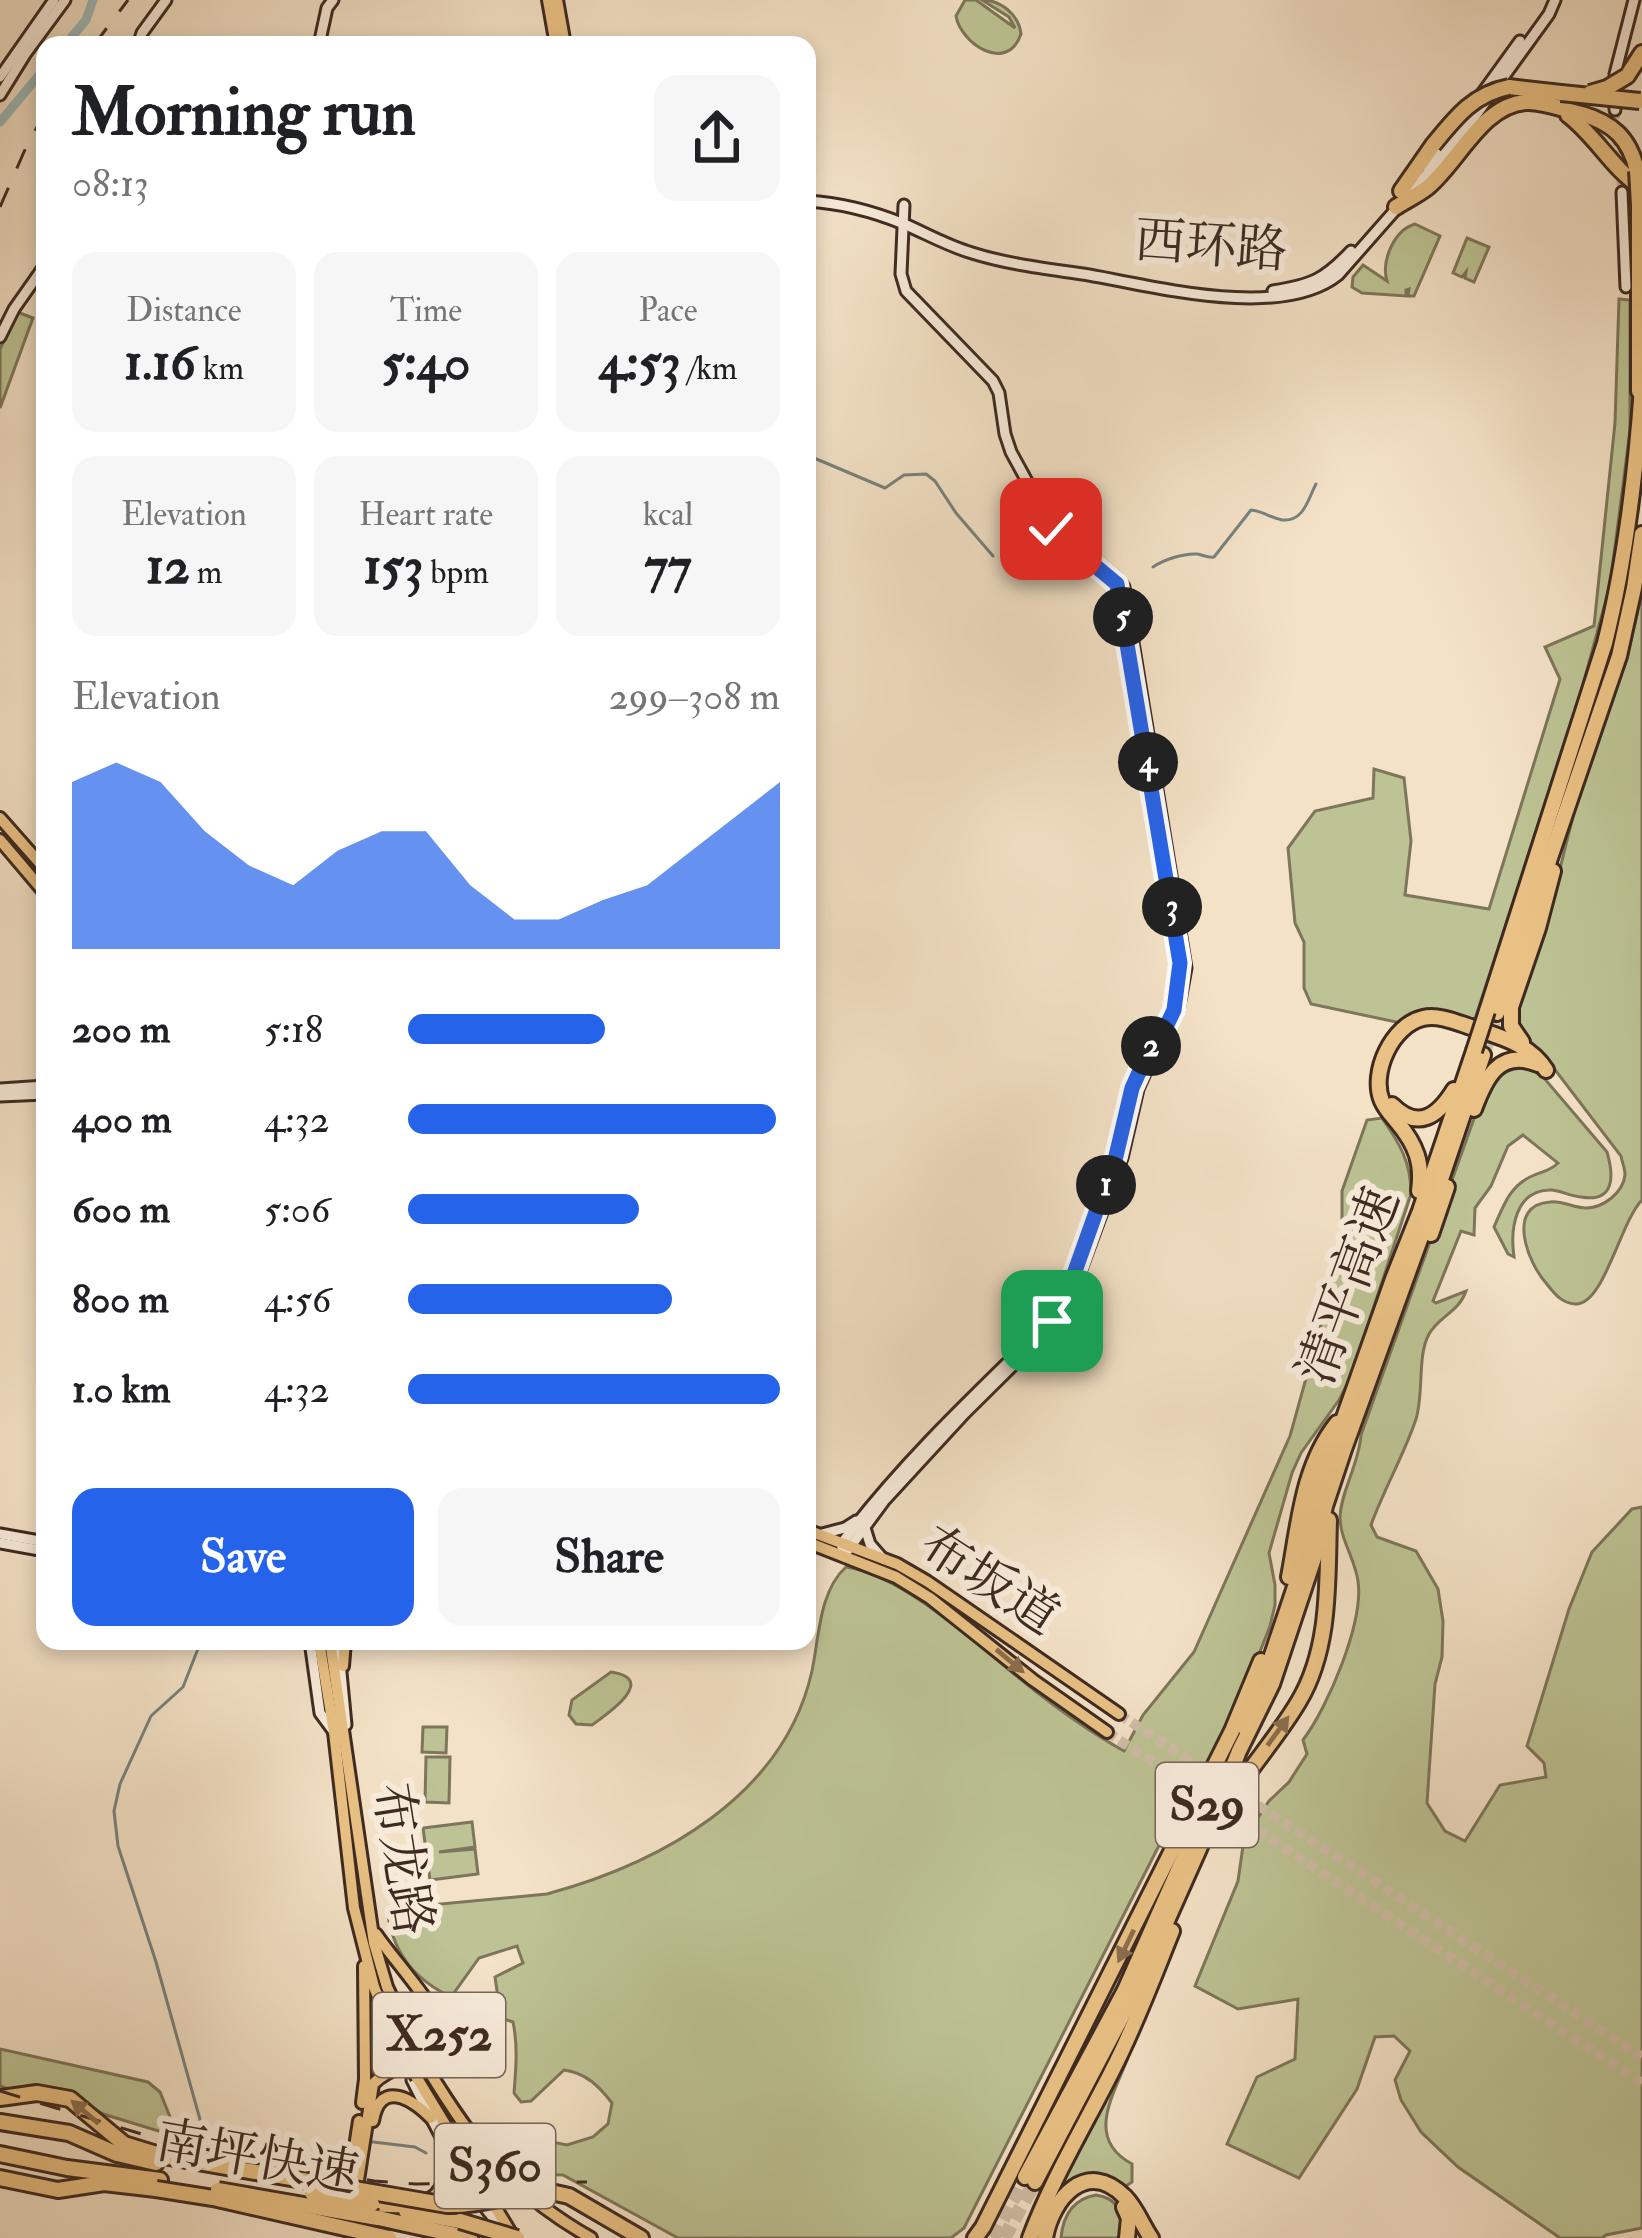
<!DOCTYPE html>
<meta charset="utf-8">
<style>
body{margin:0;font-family:"IM FELL Double Pica","Noto Serif SC",serif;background:#f6f6f6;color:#202124;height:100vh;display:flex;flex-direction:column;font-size:45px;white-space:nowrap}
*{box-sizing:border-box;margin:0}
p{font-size:39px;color:#757577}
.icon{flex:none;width:66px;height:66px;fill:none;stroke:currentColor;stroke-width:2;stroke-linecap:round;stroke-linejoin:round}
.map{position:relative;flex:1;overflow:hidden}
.details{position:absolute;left:36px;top:36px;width:780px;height:1614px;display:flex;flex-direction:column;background:#fff;border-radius:24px;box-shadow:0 6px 18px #0003}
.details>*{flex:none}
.pin{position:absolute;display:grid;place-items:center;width:102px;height:102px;color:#fff;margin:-51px;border-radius:24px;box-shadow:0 6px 18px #0006}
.km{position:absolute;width:60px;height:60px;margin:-30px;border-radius:50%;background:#222;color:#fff;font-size:33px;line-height:60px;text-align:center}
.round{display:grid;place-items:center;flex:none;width:126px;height:126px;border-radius:24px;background:#f6f6f6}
.head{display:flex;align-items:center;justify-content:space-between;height:204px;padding:0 36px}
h1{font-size:66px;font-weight:800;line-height:90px}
.metrics{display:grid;grid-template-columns:repeat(3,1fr);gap:18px;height:204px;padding:12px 36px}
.metrics div{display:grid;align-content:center;border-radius:24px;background:#f6f6f6;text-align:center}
.metrics b{font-size:51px;font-weight:800}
.metrics small{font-size:33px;font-weight:400}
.metrics p{font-size:33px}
.chart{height:336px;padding:24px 36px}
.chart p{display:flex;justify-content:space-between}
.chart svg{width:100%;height:216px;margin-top:12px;fill:#2563eb;opacity:.7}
.button{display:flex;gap:24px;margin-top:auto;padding:24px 36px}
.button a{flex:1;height:138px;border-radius:24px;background:#2563eb;color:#fff;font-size:48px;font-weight:800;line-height:138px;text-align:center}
.button a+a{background:#f6f6f6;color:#202124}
ul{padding:0 36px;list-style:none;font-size:39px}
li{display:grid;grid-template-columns:192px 144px 1fr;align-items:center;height:90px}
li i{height:30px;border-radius:15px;background:#2563eb}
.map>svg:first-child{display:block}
.green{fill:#bdc394;stroke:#7d765a;stroke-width:3}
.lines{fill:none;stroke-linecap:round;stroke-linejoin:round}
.stream{stroke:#77827e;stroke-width:3}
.river{stroke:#9ebcbc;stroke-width:9}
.secondary-tunnel{stroke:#cfbda6;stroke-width:9;stroke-dasharray:9 4.5;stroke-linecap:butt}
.primary-tunnel{stroke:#cfbda6;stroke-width:10;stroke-dasharray:10 5;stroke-linecap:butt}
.highway-tunnel{stroke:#cfbda6;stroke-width:14;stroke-dasharray:14 7;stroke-linecap:butt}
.secondary-casing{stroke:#3d2a21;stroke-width:15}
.primary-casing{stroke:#3d2a21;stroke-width:16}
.highway-casing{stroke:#3d2a21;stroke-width:20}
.secondary{stroke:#f8ecdb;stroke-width:9}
.primary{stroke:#eac184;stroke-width:10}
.highway{stroke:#eac184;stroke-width:14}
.rail{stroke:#3d2a21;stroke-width:3;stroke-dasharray:21 21;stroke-linecap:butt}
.primary-bridge-casing{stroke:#3d2a21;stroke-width:16;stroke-linecap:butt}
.highway-bridge-casing{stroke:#3d2a21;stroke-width:20;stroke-linecap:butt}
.primary-bridge{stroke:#eac184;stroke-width:10}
.highway-bridge{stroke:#eac184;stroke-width:14}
.oneway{fill:#8b6e4e}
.route-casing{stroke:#fff;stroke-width:24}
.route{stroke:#2563eb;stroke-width:15}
.labels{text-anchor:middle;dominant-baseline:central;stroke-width:12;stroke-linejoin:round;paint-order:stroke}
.shield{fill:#f8ecdb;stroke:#756459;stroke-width:3}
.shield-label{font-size:48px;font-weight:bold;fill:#3d2a21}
.street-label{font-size:51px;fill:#3d2a21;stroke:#f8ecdb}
</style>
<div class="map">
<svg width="1642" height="2238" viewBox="0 0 1642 2238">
<rect width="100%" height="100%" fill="#f4e2c7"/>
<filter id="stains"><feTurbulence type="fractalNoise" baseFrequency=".00167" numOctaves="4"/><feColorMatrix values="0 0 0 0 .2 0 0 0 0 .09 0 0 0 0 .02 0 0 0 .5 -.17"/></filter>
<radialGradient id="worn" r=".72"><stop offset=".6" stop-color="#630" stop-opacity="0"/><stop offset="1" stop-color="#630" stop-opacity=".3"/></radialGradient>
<g class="green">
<path d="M965,0H976L1015,28L1009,17L982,0C1001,0 1019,15 1021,34C1007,74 961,44 956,16Z"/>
<path d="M1415,224L1440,236L1414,296H1408L1409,289L1406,290V296L1362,293L1352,287L1353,277L1363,265L1387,281C1381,261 1394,230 1415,224Z"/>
<polygon points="1467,238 1489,247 1474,282 1465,278 1466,272 1462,277 1453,273"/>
<polygon points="1619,299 1630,300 1630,431 1610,585 1578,703 1474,1022 1401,1023 1311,1004 1304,988 1304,942 1295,923 1288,848 1315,811 1373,798 1374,769 1404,778 1411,841 1405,895 1489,909 1560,679 1545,647 1594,626 1615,423"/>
<polygon points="17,312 33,318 0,408 0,349"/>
<path d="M1642,592V1200C1620,1222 1604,1306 1575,1304C1561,1303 1554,1293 1546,1283C1528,1263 1505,1205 1550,1202C1561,1200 1574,1208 1586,1208C1603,1208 1623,1193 1625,1175C1625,1168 1622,1162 1621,1156L1543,1054L1521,1033L1518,1028L1517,1009L1549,912L1577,801L1627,658Z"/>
<path d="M1521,1068L1533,1070L1544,1078L1607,1152C1614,1176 1615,1203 1581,1197C1571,1196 1561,1191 1552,1190C1515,1189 1510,1229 1514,1257L1508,1254L1494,1227C1503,1207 1509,1187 1530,1177C1542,1171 1549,1172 1558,1163L1523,1135L1508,1146L1491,1186L1475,1208L1474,1235L1461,1231L1433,1301L1436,1303L1466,1291C1459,1312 1439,1316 1429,1334C1417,1356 1424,1393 1416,1419C1404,1455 1384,1489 1371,1525L1377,1537L1416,1551L1438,1589L1443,1621L1442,1657L1435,1684L1427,1803L1445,1831L1465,1841L1500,1785L1546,1777L1544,1763L1527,1746L1569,1609L1592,1552L1632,1509L1642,1507V2228L1606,2235L1602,2238H1560L1458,2167L1421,2132L1401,2100L1395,2080L1410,2051L1394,2036L1375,2037L1357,2089L1299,2178L1227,2144L1257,2077L1295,2059L1298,1999L1238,2009L1195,1986L1238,1881L1244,1839L1269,1801L1289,1782L1307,1754L1303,1740C1328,1707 1364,1622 1358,1581C1355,1559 1340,1539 1340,1517C1341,1491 1359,1464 1361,1435L1481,1099C1492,1081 1499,1070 1521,1068Z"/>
<path d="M1382,1118C1400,1144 1411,1162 1411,1194L1350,1379L1339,1400L1301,1453L1292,1473L1269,1553L1275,1585V1605L1270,1626L1229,1731L1210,1768L1173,1818L964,2228L951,2238H678L563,2175L503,2173L474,2139L526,2137L567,2145L593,2137L608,2124L612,2103C599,2086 586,2073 564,2070L531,2101L521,2102L514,2093C516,2068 518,2046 513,2022L501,2018L495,1977L523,1963L517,1946L479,1958L451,1997C412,1978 392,1951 387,1909L547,1894C661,1863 784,1796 812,1671C819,1638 819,1591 846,1567C902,1574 980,1647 1024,1682C1055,1707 1090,1732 1124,1751L1143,1715L1194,1652L1290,1436L1342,1249V1191L1367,1120Z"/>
<path d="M611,1672C659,1679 607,1714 592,1725L576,1724L569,1715L572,1700Z"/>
<polygon points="423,1727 447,1727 446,1753 422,1752"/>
<polygon points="426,1757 450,1757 449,1803 425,1802"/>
<polygon points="472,1822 475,1847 439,1852 475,1849 478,1874 430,1880 423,1828"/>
<polygon points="0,2049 148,2082 160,2092 178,2137 103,2114 73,2097 14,2091 0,2086"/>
<path d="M1129,2055C1114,2095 1084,2138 1132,2164V2182L1126,2186C1100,2173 1083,2175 1058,2191Z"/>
<path d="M1096,2195C1121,2199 1124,2216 1121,2238H1061C1063,2216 1073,2199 1096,2195Z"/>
</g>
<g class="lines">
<g class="stream">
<polyline points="807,455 885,488 904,475 926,474 935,481 956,513 993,556"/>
<path d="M1153,567C1163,560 1184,553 1197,554C1203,555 1208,558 1214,557L1251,510C1263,511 1271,518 1282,520C1304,522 1308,499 1316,484"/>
<polyline points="1013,570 1094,573"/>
<polyline points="201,1641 183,1687 151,1716 120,1784 114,1811 118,1846 156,1962 201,2123"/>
<polyline points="365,2141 415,2147 426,2153"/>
</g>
<g class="river">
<polyline points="65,45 86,20 93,0"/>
<polyline points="0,122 45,68"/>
</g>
<polyline class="secondary-tunnel" points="1615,110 1622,192"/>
<g class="primary-tunnel">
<polyline points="1119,1714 1213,1776"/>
<polyline points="1107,1732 1205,1796"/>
<polyline points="1233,1789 1642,2057"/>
<polyline points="1220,1806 1642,2083"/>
</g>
<g class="highway-tunnel">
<polyline points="1483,1055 1497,1013"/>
<polyline points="993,2238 1025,2177"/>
<polyline points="1004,2238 1035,2182"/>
</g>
<defs>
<g id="secondary">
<polyline points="138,45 142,33 166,0"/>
<polyline points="319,45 327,8 333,0"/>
<polyline points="0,77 54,0"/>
<polyline points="0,95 26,53 65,0"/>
<polyline points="1481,95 1520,41"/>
<polyline points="1615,110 1615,74 1634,0"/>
<polyline points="1425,166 1468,114"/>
<polyline points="1622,192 1626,287"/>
<path d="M807,201C842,203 872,211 904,224C927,234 948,246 972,253C1010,265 1050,269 1089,275C1156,287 1282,320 1338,275L1463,133L1549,14L1555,0"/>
<path d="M1273,291C1311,285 1324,280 1351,251"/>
<polyline points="0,337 14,309 45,265"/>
<polyline points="0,1089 45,1086"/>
<polyline points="0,1096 45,1094"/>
<polyline points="1059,1311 1113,1163"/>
<polyline points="865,1528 870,1544 883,1559"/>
<polyline points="0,1534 45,1542"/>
<polyline points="822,1534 845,1528 856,1521"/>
<polyline points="0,1543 45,1551"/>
<path d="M842,1549V1543C899,1467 967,1402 1035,1336"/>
<polyline points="848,1550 884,1501 965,1413 1064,1315 1122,1158 1138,1089 1156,1048 1169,1031 1178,1011 1186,968 1124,587 1118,579 1055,527 1047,518 1011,452 1005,434 999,393 993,381 906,291 901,274 904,205"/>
<polyline points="310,1641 320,1713 334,1732"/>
<polyline points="338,1641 346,1725"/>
<path d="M412,2080C437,2130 467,2193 507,2233"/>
</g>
<g id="primary">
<polyline points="548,0 556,45"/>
<polyline points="557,0 565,45"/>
<polyline points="0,818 45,869"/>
<polyline points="0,840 45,893"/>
<polyline points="807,1530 897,1564 928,1582 1119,1714"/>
<polyline points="807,1542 896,1577 930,1598 1033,1680 1107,1732"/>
<polyline points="319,1641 334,1732 354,1908 374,1987 399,2048"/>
<polyline points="330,1641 374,1943 387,1987 414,2045"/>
<polyline points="343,1666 345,1641"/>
<path d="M427,2068C475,2146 509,2191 591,2238"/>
<polyline points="417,2078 514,2238"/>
<polyline points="362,2103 365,2079 364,1966"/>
<path d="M373,2121C380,2079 412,2099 431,2118"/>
<polyline points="348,2192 359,2121"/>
<path d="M356,2193L373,2084C389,2067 415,2065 432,2049C439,2042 441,2032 439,2022C433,2003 390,1955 376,1934"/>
</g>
<g id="highway">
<polyline points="1627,76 1642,53"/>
<polyline points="1509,87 1561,93"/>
<path d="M1568,115C1596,136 1613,170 1642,188"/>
<polyline points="1401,191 1433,145"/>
<polyline points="1639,205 1639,391"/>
<path d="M1396,207C1407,200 1418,195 1428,187C1459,161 1482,105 1526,102C1544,101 1564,110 1582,114C1613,123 1630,139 1637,171"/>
<path d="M1487,1011L1605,643C1626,559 1636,473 1642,387"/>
<polyline points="1497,1013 1619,656 1634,588 1642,534"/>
<polyline points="1522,1042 1511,1026 1511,1007 1538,928 1553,871"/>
<path d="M1392,1105C1418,1131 1438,1116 1454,1090"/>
<path d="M1474,1109C1485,1079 1499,1048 1538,1064"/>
<path d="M1419,1191C1423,1163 1416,1145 1398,1123C1392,1116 1386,1110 1382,1101C1370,1073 1392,1025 1423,1018C1440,1014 1460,1024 1477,1029C1504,1038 1530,1045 1546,1070"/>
<polyline points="1431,1234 1447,1187"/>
<path d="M1289,1577C1299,1525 1302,1467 1337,1423"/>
<polyline points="1242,1726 1263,1682 1297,1581 1313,1505 1393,1279 1420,1211 1474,1051"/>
<path d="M1220,1817C1242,1775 1275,1742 1299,1701C1331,1647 1327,1580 1329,1520"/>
<polyline points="0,2098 37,2093 70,2099 124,2144 163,2156"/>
<polyline points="0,2122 69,2133 117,2154 156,2163"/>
<polyline points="0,2154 67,2168 160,2180"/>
<polyline points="1025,2177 1125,1990 1211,1796"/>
<polyline points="0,2178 58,2190 104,2183 156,2189"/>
<polyline points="1035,2182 1137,1988 1207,1831 1239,1751 1272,1684 1315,1555 1325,1506 1344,1449 1430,1212 1483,1055"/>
<polyline points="551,2192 569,2196 641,2238"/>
<path d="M372,2204C423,2207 453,2210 447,2146"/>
<polyline points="1124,2207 1129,2218 1127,2238"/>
<polyline points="406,2211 460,2221"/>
<polyline points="378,2218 470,2238"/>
<polyline points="975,2238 983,2227 1232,1731 1261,1661"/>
<path d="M1030,2238C1052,2179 1085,2125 1113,2069C1136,2024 1153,1978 1172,1931"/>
<path d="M1045,2238C1052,2198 1087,2158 1125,2197C1136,2208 1142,2225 1151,2238"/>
</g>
</defs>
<use href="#secondary" class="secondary-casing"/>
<use href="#primary" class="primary-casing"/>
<use href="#highway" class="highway-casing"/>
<use href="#secondary" class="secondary"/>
<use href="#primary" class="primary"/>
<use href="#highway" class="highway"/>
<g class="rail">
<polyline points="94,45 128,0"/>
<polyline points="0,207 27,145 45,113"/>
<polyline points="0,2091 168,2142 374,2181 416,2184 587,2182"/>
</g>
<defs>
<g id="primary-bridge">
<polyline points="414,2045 427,2068"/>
<polyline points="399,2048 417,2078"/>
</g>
<g id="highway-bridge">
<polyline points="1561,93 1640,101"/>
<polyline points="1590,93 1607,88 1627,76"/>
<path d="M1433,145C1455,118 1473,94 1509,87"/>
<polyline points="1637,171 1639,205"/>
<polyline points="1474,1051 1487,1011"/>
<path d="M163,2156L447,2205C483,2206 515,2192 551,2192"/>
<polyline points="156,2189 213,2198 389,2238"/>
<polyline points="218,2190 378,2218"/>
<polyline points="312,2193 372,2204"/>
<polyline points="460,2221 517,2238"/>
</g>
</defs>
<use href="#primary-bridge" class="primary-bridge-casing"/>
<use href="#highway-bridge" class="highway-bridge-casing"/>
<use href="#primary-bridge" class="primary-bridge"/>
<use href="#highway-bridge" class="highway-bridge"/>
</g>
<defs><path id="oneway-solid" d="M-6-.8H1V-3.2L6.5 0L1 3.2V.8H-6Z" transform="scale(3)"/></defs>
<g class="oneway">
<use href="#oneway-solid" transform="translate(1010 1661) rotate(40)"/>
<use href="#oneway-solid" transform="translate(1278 1731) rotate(-54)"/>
<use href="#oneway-solid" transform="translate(1126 1946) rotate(116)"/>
<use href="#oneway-solid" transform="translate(85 2112) rotate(-140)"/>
</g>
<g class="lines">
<defs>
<polyline id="route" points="1051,529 1117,584 1180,963 1174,1010 1165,1029 1151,1046 1132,1088 1116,1156 1064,1302 1052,1321"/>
</defs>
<use href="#route" class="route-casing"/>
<use href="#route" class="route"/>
</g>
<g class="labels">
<g class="shield">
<rect x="1156" y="1763" width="102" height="84" rx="9"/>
<rect x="373" y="1993" width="132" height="84" rx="9"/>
<rect x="435" y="2124" width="120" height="84" rx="9"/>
</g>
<g class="shield-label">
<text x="1207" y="1805">S29</text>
<text x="439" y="2035">X252</text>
<text x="495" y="2166">S360</text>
</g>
<g class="street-label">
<text transform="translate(1211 246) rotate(4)">西环路</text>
<text transform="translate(1349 1286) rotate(-70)">清平高速</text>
<text transform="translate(989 1581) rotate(33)">布坂道</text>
<text transform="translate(402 1859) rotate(81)">布龙路</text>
<text transform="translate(257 2158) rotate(10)">南坪快速</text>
</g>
</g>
<rect width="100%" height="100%" filter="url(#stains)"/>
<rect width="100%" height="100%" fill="url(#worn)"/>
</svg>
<div class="pin" style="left:1052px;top:1321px;background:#1e9e55"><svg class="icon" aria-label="arrive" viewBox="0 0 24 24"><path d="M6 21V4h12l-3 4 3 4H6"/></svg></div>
<div class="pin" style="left:1051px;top:529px;background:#d93025"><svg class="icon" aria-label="check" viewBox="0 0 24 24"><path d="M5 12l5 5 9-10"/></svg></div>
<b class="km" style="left:1106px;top:1185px">1</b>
<b class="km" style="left:1151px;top:1046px">2</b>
<b class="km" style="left:1172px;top:907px">3</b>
<b class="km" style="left:1148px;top:762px">4</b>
<b class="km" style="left:1123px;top:617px">5</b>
<section class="details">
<div class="head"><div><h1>Morning run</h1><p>08:13</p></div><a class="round"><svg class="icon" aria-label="share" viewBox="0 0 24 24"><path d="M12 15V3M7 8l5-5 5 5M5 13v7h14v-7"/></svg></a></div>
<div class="metrics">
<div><p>Distance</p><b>1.16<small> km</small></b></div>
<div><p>Time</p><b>5:40</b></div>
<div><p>Pace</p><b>4:53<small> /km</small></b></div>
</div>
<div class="metrics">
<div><p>Elevation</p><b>12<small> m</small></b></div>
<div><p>Heart rate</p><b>153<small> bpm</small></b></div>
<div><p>kcal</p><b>77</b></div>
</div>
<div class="chart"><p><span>Elevation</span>299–308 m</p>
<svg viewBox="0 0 160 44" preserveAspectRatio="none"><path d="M0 44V10L10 6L20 10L30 20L40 27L50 31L60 24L70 20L80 20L90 31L100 38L110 38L120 34L130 31L140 24L150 17L160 10V44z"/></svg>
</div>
<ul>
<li><b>200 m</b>5:18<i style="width:53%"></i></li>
<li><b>400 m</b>4:32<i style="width:99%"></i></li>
<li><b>600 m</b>5:06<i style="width:62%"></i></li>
<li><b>800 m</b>4:56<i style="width:71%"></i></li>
<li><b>1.0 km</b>4:32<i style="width:100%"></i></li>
</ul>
<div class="button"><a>Save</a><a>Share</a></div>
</section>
</div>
